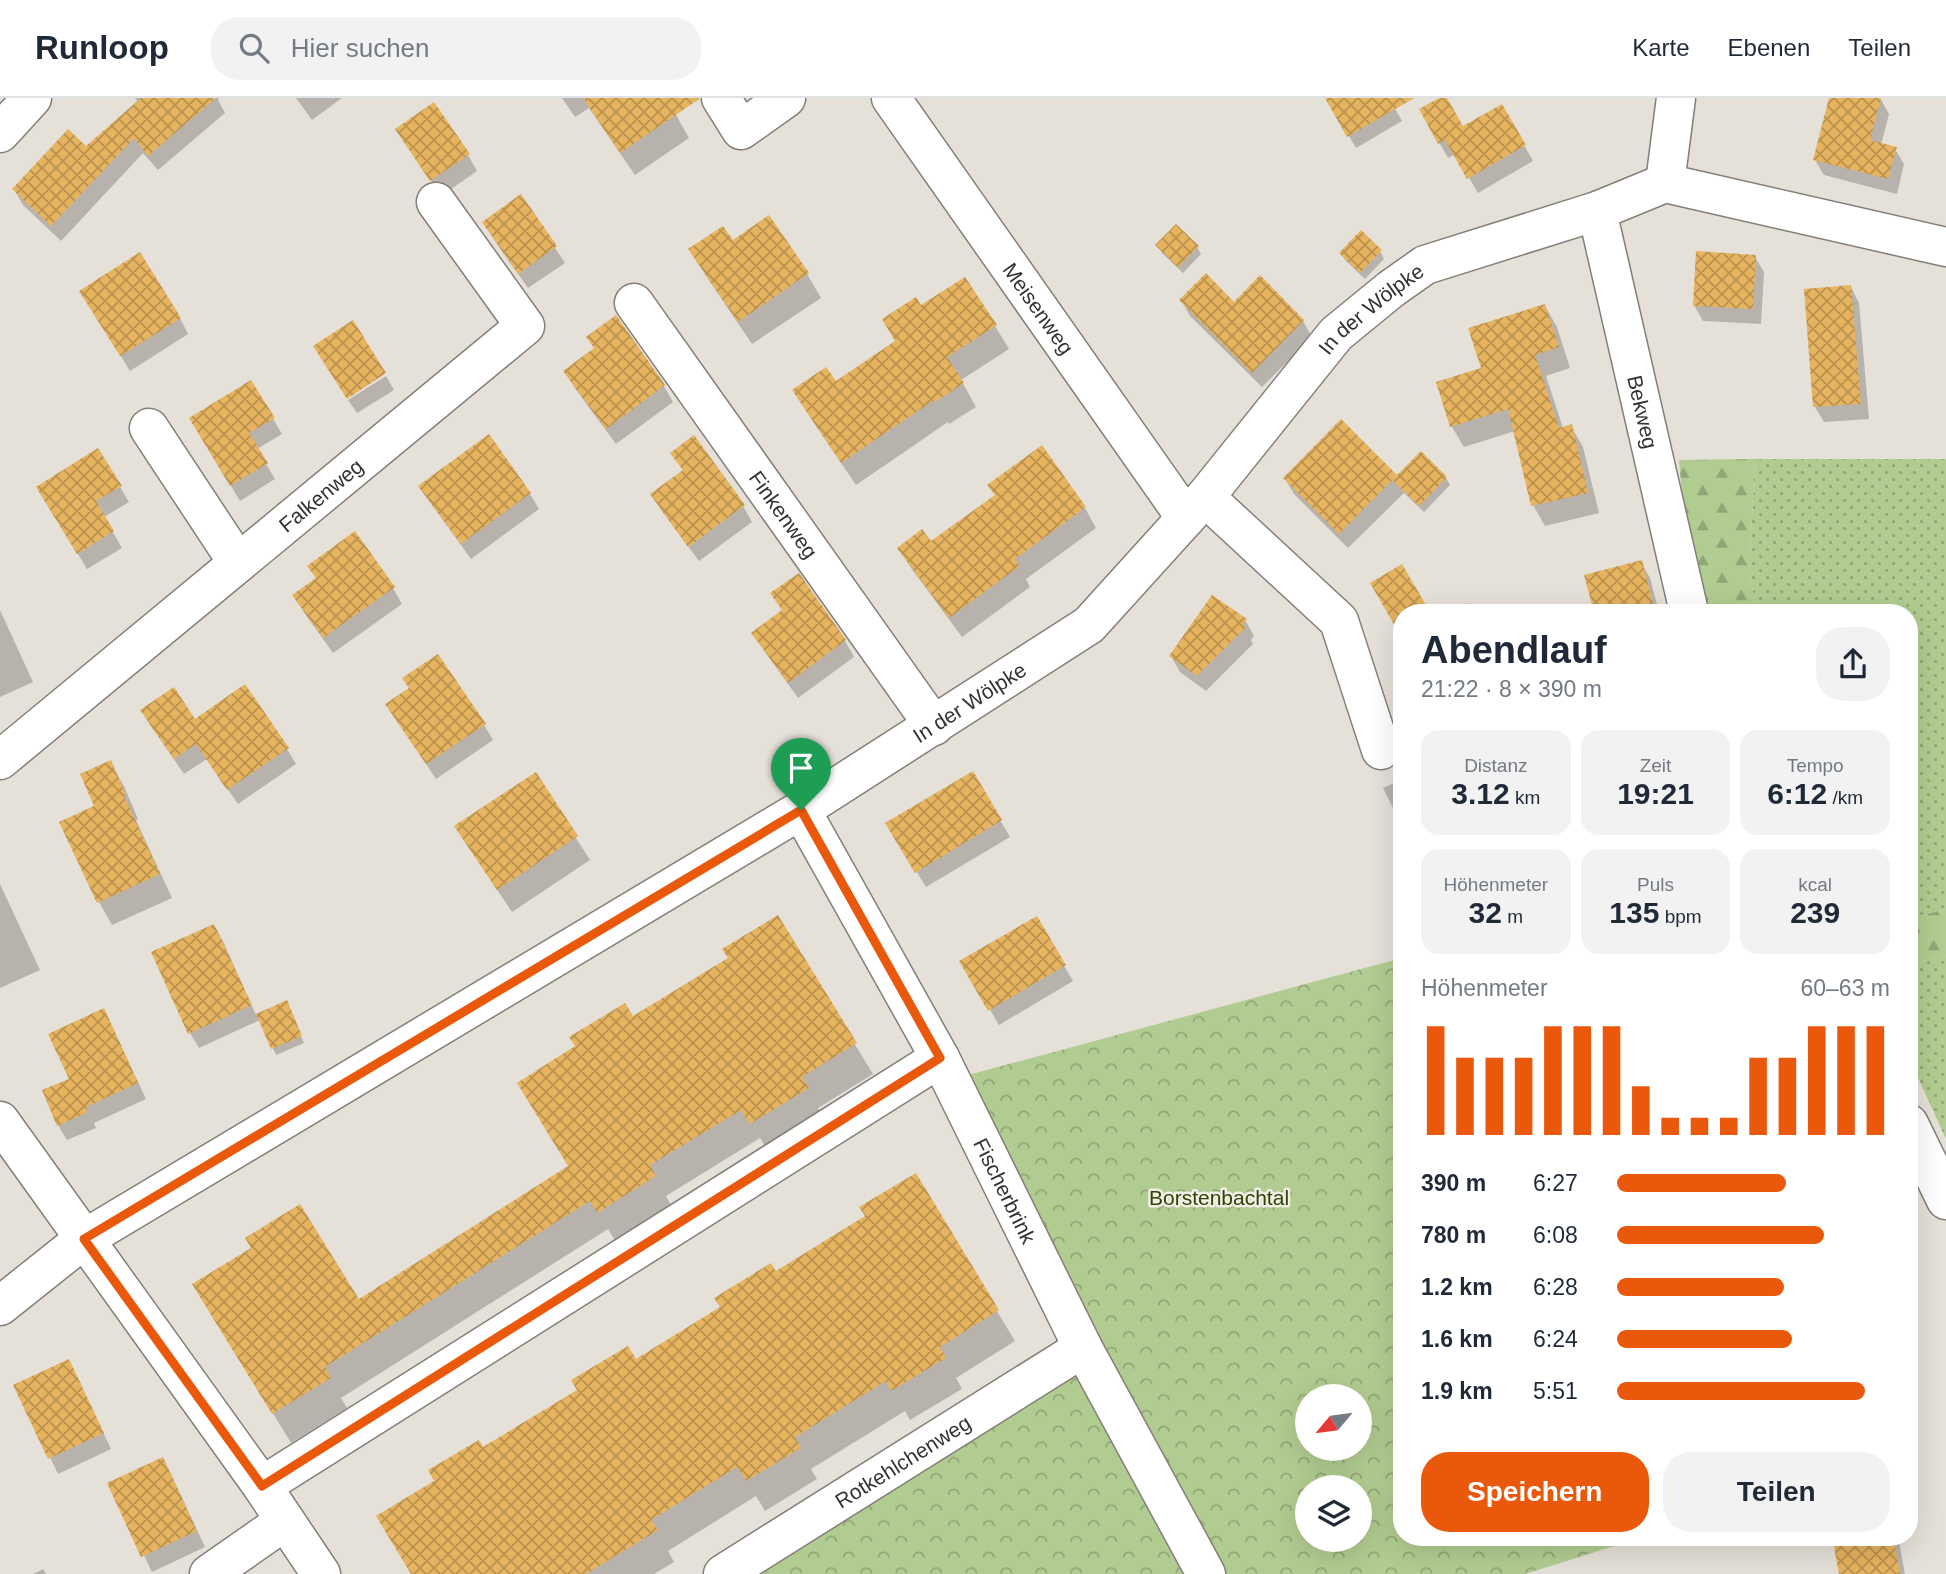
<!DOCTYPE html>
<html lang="de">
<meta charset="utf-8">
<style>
body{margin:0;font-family:Helvetica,sans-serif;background:#f2f2f3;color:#1f2937;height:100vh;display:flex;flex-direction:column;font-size:26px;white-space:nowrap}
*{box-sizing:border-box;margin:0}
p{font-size:23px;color:#747a83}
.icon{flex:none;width:38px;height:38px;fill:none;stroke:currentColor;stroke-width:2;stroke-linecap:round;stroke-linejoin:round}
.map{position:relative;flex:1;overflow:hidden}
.drawer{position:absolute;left:1393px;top:506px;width:525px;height:942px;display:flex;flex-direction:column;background:#fff;border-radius:28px;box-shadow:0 7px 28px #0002}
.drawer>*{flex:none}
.needle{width:46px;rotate:241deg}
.fabs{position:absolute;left:1295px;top:1286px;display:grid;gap:14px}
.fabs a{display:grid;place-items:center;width:77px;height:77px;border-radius:50%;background:#fff;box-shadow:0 7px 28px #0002;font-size:35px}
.pin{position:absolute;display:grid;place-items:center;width:60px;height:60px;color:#fff;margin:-72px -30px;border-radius:50% 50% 50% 0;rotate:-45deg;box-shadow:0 0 7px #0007}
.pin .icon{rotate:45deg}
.round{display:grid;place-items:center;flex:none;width:74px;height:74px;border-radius:28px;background:#f2f2f3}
.overview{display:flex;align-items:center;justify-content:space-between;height:119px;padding:0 28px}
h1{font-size:38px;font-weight:700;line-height:52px}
.figures{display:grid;grid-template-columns:repeat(3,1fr);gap:10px;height:119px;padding:7px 28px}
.figures div{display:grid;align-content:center;border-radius:18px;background:#f2f2f3;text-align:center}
.figures b{font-size:30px;font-weight:700}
.figures small{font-size:19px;font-weight:400}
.figures p{font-size:19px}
.chart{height:196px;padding:14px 28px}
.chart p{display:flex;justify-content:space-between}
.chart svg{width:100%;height:126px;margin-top:7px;stroke:#ea580c;stroke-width:6}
.cta{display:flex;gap:14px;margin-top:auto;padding:14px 28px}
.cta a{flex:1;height:80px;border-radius:28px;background:#ea580c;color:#fff;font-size:28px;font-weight:700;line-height:80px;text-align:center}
.cta a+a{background:#f2f2f3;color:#1f2937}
ul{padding:0 28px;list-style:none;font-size:23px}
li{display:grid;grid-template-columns:112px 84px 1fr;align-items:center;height:52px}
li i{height:18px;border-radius:9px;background:#ea580c}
header{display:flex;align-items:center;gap:42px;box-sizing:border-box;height:98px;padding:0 35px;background:#fff;border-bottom:2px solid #e0e1e3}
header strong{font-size:33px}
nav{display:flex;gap:38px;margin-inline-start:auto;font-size:24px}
.search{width:490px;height:63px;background:#f2f2f3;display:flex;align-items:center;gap:18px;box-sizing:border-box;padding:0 24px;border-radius:28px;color:#747a83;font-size:26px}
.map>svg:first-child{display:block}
.grass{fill:url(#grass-dots)}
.forest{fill:url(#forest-firs)}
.park{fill:url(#park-crowns);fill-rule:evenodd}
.shadow{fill:#0003}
.building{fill:url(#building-cross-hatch)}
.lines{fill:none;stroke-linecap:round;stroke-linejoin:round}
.minor-casing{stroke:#837f78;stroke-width:41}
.minor{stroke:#fff;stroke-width:38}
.route-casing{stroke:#fff;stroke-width:14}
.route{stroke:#ea580c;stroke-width:9}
.labels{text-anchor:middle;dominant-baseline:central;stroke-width:5;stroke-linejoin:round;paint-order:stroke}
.street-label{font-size:21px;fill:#34322f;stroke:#f2ede5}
.park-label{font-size:21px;fill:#2f4404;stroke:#f2ede5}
</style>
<header>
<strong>Runloop</strong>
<div class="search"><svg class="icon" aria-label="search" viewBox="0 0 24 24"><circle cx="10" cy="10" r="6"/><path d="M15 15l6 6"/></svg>Hier suchen</div>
<nav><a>Karte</a><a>Ebenen</a><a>Teilen</a></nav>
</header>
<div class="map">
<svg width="1946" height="1476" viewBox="0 0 1946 1476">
<defs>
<pattern id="grass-dots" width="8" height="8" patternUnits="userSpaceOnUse" patternTransform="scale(1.75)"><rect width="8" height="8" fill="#b1cc90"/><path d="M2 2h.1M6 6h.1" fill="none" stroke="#91a676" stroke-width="1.8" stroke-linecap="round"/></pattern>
<pattern id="forest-firs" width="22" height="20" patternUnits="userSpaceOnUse" patternTransform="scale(1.75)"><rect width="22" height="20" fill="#b1cc90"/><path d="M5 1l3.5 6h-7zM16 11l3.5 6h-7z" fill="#91a676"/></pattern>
<pattern id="park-crowns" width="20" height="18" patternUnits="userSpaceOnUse" patternTransform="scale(1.75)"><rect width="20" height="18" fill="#b1cc90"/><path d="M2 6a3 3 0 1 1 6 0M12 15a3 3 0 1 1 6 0" fill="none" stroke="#91a676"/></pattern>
<pattern id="building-cross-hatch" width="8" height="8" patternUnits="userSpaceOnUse" patternTransform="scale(1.75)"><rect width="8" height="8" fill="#e6b35e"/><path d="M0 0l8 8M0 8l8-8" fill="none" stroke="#bb924e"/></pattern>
</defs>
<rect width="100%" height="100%" fill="#e5e0d8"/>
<g class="grass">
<polygon points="1755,361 1946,361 1946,811 1909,821 1909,514 1758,514 1749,477"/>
<polygon points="1946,857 1946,1041 1909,960 1909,867"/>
</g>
<g class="forest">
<polygon points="1755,361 1749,477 1758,514 1693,514 1679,362"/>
<polygon points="1946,811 1946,857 1909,867 1909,821"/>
</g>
<path class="park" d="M1402,860V1438H1626L1627,1444L1525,1476H755L1093,1259L961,979ZM1307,1298H1360V1351H1307ZM1307,1390H1360V1442H1307Z"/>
<g class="shadow">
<polygon points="135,0 219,0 218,2 225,15 158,72 143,55 61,143 23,107 14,91 86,50 139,5"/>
<polygon points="296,0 342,0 312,22"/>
<polygon points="562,0 678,0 676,17 689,40 635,77 589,10 575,19"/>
<polygon points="1327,0 1389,0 1402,23 1356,50"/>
<polygon points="1442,0 1445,0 1463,30 1502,8 1533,63 1478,95 1455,56 1448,60 1421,12"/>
<polygon points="1831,0 1880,0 1889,16 1881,47 1895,51 1904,66 1897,96 1824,77 1815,62"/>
<polygon points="397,32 468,57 477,73 441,98"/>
<polygon points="521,99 565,165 528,190 493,140"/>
<polygon points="769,119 807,176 821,200 752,246 704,175 732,144"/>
<polygon points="1158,147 1197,149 1201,156 1183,175 1162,155"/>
<polygon points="1380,153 1384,161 1365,181 1345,162 1341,155"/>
<polygon points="1755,159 1764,174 1761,226 1703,223 1694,207"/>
<polygon points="1260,180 1303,223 1312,239 1262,289 1190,218 1181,202 1234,206"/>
<polygon points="1851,189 1859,205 1869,321 1824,324 1815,309"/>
<polygon points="90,208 180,220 188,236 130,273"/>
<polygon points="1545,208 1557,229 1570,270 1546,278 1563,330 1571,328 1583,349 1599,415 1545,428 1533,407 1515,333 1464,349 1452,329 1439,285 1484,271"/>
<polygon points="920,210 995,228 1009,251 961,282 976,309 949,326 948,324 856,387 808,316 794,293 835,285 897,244"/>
<polygon points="615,219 664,288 673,304 616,346 574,289 565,273 595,251"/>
<polygon points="386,278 394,292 357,315 348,302"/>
<polygon points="251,284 282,336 257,351 275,381 240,403 191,321"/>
<polygon points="694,340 743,408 752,424 699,463 661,412 652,396 684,374 673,355"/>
<polygon points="98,352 129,404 104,419 122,450 87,471 38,389"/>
<polygon points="1396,378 1446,380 1450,387 1424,414 1404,395 1348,450 1294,396 1285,381"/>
<polygon points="530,396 539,411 471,461 429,403"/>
<polygon points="1085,410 1096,430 1026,481 1030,489 962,539 911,470 900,450 931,446"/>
<polygon points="1641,464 1650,480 1659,514 1595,514 1586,478"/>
<polygon points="1401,469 1429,514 1402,514 1402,536 1372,486"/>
<polygon points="798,477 845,543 854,559 798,600 763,551 783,514 772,496"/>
<polygon points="317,481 393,490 402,506 333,555 303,513"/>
<polygon points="1467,505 1473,514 1451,514"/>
<polygon points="0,512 33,584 0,599"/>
<polygon points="1245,522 1254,538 1251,542 1253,546 1206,593 1180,574 1171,558"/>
<polygon points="411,591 484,627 493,642 436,681 387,607"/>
<polygon points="195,623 287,651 296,666 238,706 207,661 184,676 151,628"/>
<polygon points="110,665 124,688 138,721 136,722 172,800 112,827 99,804 96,709"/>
<polygon points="972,675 1010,739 926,789 896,741"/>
<polygon points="535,676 590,762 512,814 470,751"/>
<polygon points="1402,681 1402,728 1383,690"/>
<polygon points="0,786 40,872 0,890"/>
<polygon points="777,819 873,976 818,1010 825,1021 769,1055 760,1040 666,1098 672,1109 616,1144 608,1131 341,1300 347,1310 291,1345 212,1216 359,1204 570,1069 633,920 730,861"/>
<polygon points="1036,820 1073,883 999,927 962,864"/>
<polygon points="214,828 223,843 256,917 286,905 304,945 276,957 260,922 199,950 190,935"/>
<polygon points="103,912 112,928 146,1001 94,1025 96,1030 67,1042 58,1027 71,981"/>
<polygon points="915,1077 1015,1243 956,1280 962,1291 910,1322 905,1313 811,1371 817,1381 765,1413 756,1398 668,1453 674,1464 654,1476 413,1476 437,1383 483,1352 635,1263 867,1119"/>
<polygon points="77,1279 111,1351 58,1376 16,1288"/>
<polygon points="171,1376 205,1449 152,1474 109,1385"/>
<polygon points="1834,1438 1898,1438 1905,1476 1841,1476"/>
<polygon points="43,1471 46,1476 33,1476"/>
</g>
<g class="building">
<polygon points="141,0 216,0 148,58 134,40 51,128 12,91 68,31 86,48"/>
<polygon points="583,0 699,0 699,1 620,55"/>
<polygon points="1325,0 1414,0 1347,39"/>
<polygon points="1439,0 1447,0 1463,28 1502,6 1526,47 1467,81 1445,42 1438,46 1419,11"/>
<polygon points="1829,0 1881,0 1870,42 1897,49 1888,81 1813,62"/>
<polygon points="434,4 470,56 430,83 395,31"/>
<polygon points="521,96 557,148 518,176 482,124"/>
<polygon points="769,117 809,175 738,224 688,151 723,128 733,142"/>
<polygon points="1176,126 1199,148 1178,169 1155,147"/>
<polygon points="1361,132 1382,152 1360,175 1339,155"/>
<polygon points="1696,153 1756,157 1753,211 1693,208"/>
<polygon points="140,154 181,220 120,258 79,193"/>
<polygon points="1206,175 1234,204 1260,177 1304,222 1252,275 1179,202"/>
<polygon points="965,179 997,227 947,259 964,285 935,304 934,302 841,365 792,292 826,269 836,283 895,243 882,221 916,199 921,207"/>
<polygon points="1851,187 1861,306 1813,309 1804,191"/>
<polygon points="1545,206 1559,249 1535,257 1559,330 1572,326 1588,395 1531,408 1508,311 1450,329 1436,284 1481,270 1468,230"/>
<polygon points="616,217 665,287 606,331 563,273 594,250 586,239"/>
<polygon points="353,222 386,275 347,301 313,248"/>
<polygon points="251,282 275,320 249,335 268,365 230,388 189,320"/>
<polygon points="1341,321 1397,377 1339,436 1283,380"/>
<polygon points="489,336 531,395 461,446 418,388"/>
<polygon points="694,337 745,407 688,449 650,396 683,372 670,355"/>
<polygon points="1042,347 1086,409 1015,461 1020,468 949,520 897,450 922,431 931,443 995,397 987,387"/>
<polygon points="98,350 122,388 96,403 114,433 77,456 36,389"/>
<polygon points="1421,353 1447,379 1419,408 1392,382"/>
<polygon points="355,433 395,489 323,540 292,497 316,480 307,468"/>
<polygon points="1642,462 1655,514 1594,514 1584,477"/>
<polygon points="1402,466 1427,509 1417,514 1402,514 1402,524 1395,528 1370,485"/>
<polygon points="799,475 846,542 788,585 751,535 782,512 770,495"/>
<polygon points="1212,497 1247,521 1243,527 1246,529 1197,578 1169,558"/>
<polygon points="438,556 486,626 426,666 385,606 409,590 402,580"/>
<polygon points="245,586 289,650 227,692 196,646 174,661 140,612 174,589 195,621"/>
<polygon points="111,662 126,697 124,698 160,776 97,805 59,724 94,708 80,676"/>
<polygon points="973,673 1002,722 915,775 885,725"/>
<polygon points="536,674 578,738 497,792 454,728"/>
<polygon points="778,817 857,945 802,979 809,990 750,1026 741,1012 650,1067 656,1078 597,1115 590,1103 325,1269 331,1280 272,1316 192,1186 251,1150 245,1140 300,1106 359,1201 568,1068 517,985 575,948 569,939 625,905 633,918 728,860 722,851"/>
<polygon points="1037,818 1066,867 988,913 959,863"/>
<polygon points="214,826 252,907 188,936 151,854"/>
<polygon points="287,902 302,938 271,951 256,916"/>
<polygon points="104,910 138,985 86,1009 88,1014 57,1028 42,992 69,981 48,936"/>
<polygon points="916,1075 999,1212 940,1249 946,1260 891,1293 886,1283 795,1339 801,1350 746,1383 737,1369 651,1422 658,1432 586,1476 411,1476 376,1418 434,1383 428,1372 479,1342 483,1349 577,1292 571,1282 628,1248 636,1261 720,1209 714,1200 771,1165 776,1173 865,1118 859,1109"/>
<polygon points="69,1261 104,1335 48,1361 13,1287"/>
<polygon points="163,1359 197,1433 141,1459 107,1385"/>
<polygon points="1832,1438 1893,1438 1900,1476 1839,1476"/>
</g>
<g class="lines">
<defs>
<g id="minor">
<polyline points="721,0 741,32 786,0"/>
<path id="s1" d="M891,0L1186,420"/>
<polyline points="0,35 32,0"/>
<polyline points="1665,85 1676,0"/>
<path id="s2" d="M1597,113L1689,514"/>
<path id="s3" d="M634,205L934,628"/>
<polyline points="149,330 238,465"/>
<polyline points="1205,399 1339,523 1381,652"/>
<path id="s4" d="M0,662L525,228L436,104"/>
<path id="s5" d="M801,712L940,960L1083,1250L1206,1476"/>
<polyline points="0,1023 262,1388 321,1476"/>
<polyline points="1909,1026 1946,1102"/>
<path id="s6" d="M0,1208L84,1141L801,712L1089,527L1205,399L1336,236L1391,191L1425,167L1597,113L1665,85L1946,149"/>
<polyline points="262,1388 940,960"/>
<polyline points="209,1476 285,1423"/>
<path id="s7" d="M723,1476L1083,1250"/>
</g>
</defs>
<use href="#minor" class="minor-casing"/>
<use href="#minor" class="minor"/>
</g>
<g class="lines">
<defs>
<polygon id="route" points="801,712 940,960 262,1388 84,1141"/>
</defs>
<use href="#route" class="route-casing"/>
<use href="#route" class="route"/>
</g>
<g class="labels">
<g class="street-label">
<text stroke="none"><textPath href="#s1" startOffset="257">Meisenweg</textPath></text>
<text stroke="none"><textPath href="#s6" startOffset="1710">In der Wölpke</textPath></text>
<text stroke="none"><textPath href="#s2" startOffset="206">Bekweg</textPath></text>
<text stroke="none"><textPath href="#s4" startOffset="416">Falkenweg</textPath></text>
<text stroke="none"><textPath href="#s3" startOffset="259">Finkenweg</textPath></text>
<text stroke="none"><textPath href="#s6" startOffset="1143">In der Wölpke</textPath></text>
<text stroke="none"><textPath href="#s5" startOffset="432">Fischerbrink</textPath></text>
<text stroke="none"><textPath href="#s7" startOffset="212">Rotkehlchenweg</textPath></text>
</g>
<g class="park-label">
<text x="1219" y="1099">Borstenbachtal</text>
</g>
</g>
</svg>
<div class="fabs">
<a><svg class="needle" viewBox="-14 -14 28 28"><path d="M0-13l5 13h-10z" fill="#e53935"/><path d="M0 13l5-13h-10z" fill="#747a83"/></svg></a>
<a><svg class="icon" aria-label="layers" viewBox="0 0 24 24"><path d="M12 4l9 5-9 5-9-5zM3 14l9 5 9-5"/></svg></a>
</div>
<div class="pin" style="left:801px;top:712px;background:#1e9e55"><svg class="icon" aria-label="arrive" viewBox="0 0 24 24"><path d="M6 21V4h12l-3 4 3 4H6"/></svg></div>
<section class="drawer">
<div class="overview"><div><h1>Abendlauf</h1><p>21:22 · 8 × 390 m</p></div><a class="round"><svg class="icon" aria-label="share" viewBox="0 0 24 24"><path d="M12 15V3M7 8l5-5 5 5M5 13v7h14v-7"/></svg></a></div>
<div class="figures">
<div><p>Distanz</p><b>3.12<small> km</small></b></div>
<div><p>Zeit</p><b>19:21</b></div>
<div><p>Tempo</p><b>6:12<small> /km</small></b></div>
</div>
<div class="figures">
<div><p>Höhenmeter</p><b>32<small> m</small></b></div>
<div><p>Puls</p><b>135<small> bpm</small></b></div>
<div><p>kcal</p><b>239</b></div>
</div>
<div class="chart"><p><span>Höhenmeter</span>60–63 m</p>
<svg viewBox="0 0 160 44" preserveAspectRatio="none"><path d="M5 44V6M15 44V17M25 44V17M35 44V17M45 44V6M55 44V6M65 44V6M75 44V27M85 44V38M95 44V38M105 44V38M115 44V17M125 44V17M135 44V6M145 44V6M155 44V6"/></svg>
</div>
<ul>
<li><b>390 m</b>6:27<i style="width:62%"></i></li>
<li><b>780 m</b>6:08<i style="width:76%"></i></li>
<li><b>1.2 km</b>6:28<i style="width:61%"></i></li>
<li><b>1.6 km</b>6:24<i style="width:64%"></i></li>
<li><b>1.9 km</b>5:51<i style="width:91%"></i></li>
</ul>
<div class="cta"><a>Speichern</a><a>Teilen</a></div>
</section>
</div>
